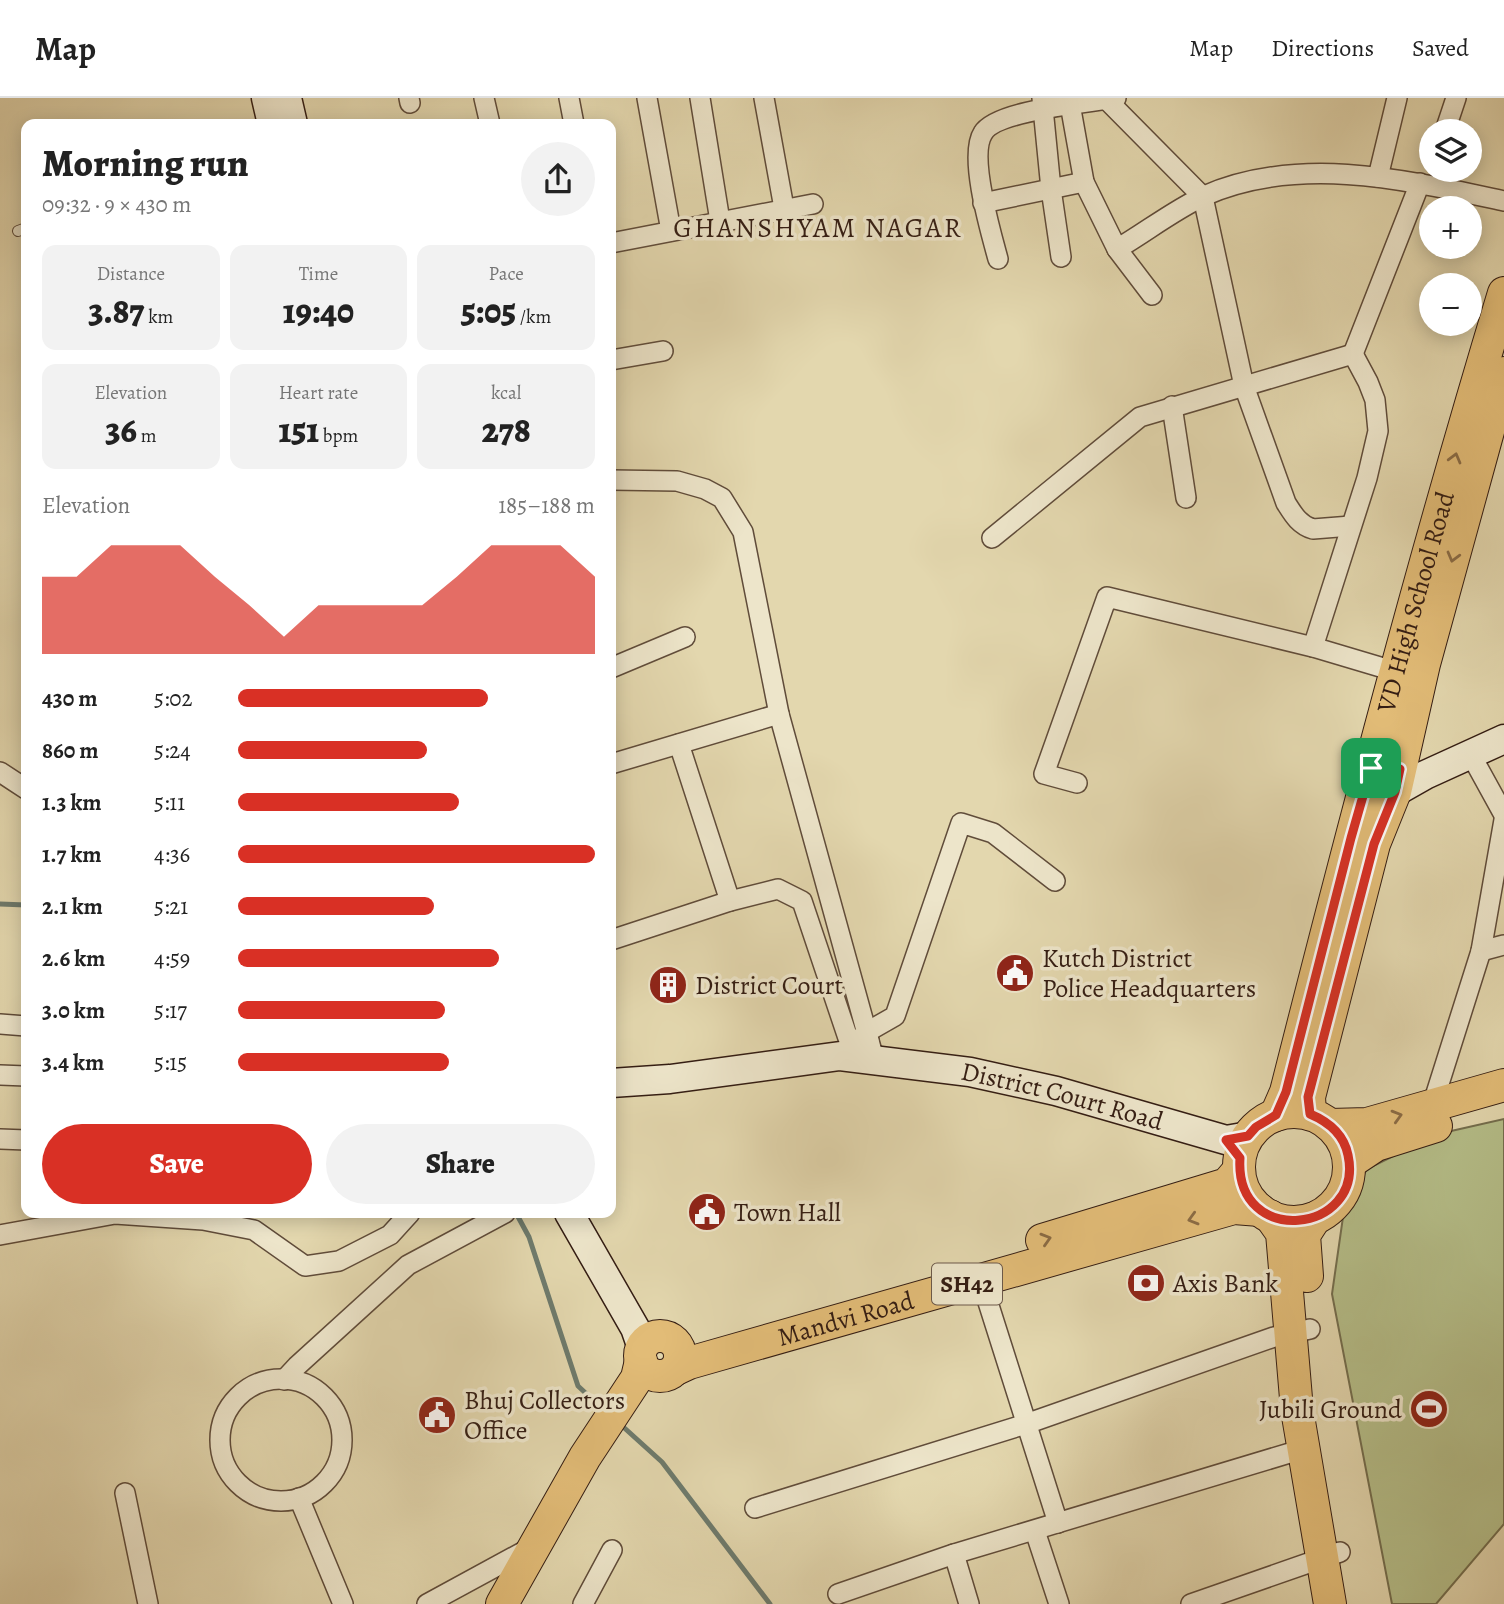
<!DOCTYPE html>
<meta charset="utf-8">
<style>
body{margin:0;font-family:Alegreya,serif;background:#f2f2f2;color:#222;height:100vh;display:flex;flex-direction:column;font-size:26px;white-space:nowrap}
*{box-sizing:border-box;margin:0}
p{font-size:23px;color:#767676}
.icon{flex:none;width:38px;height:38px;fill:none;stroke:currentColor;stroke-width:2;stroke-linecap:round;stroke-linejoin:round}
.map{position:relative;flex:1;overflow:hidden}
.side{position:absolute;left:21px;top:21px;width:595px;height:1099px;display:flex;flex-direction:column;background:#fff;border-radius:14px;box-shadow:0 4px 18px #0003}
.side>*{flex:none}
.controls{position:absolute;left:1419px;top:21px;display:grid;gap:14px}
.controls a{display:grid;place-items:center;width:63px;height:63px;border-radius:50%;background:#fff;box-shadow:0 4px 18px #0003;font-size:35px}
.pin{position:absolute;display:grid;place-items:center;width:60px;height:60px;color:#fff;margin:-30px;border-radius:14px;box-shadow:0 4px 10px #0006}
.round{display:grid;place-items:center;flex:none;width:74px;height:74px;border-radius:37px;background:#f2f2f2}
.headline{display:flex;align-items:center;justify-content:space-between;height:119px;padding:0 21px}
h1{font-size:38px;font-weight:800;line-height:52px}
.metrics{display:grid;grid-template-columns:repeat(3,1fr);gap:10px;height:119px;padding:7px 21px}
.metrics div{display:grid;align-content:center;border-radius:14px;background:#f2f2f2;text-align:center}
.metrics b{font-size:35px;font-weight:800}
.metrics small{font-size:19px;font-weight:400}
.metrics p{font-size:19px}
.chart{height:196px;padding:14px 21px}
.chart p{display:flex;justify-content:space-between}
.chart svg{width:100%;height:126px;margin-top:7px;fill:#d93025;opacity:.7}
.cta{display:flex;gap:14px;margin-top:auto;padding:14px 21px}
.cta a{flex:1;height:80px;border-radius:42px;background:#d93025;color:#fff;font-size:28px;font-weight:800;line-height:80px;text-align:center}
.cta a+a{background:#f2f2f2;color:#222}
ul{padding:0 21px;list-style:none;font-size:23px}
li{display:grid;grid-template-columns:112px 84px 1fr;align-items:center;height:52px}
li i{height:18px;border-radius:9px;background:#d93025}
header{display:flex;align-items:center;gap:42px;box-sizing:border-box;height:98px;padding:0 35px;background:#fff;border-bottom:2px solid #e0e0e0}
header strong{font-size:33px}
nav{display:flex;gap:38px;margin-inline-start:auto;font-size:24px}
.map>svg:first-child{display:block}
.green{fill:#b5be89;stroke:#746e4e;stroke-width:2}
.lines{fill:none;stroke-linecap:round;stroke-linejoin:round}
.stream{stroke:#6e7b6d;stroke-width:5}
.lane-casing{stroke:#604c3a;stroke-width:12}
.street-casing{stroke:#604c3a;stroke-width:22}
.secondary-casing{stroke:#341d13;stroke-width:31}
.primary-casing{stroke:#341d13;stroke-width:34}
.lane{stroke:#ede5ca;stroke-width:10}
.street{stroke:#ede5ca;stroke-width:19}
.secondary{stroke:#ede5ca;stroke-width:28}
.primary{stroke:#e2bc77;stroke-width:32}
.oneway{stroke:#8b6c45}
.route-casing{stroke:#fff;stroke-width:14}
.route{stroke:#d93025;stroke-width:9}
.labels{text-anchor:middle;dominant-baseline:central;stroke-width:7;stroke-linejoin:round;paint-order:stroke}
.shield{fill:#ede5ca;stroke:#6c594a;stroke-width:2}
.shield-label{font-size:24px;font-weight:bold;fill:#341d13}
.street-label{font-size:26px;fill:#341d13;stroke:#ede5ca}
.poi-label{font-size:26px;fill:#341d13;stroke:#ede5ca;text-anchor:start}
.neighbourhood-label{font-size:28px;letter-spacing:2px;fill:#341d13;stroke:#ede5ca}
</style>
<header>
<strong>Map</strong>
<nav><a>Map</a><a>Directions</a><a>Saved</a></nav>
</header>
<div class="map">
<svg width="1504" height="1506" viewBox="0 0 1504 1506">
<rect width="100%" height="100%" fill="#e3d7ae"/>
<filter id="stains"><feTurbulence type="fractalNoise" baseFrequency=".00286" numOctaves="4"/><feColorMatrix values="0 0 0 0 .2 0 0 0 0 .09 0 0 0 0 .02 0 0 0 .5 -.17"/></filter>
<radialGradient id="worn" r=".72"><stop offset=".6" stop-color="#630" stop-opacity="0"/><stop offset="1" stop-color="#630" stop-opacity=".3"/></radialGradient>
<polygon class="green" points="1504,1021 1504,1426 1436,1506 1392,1506 1332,1196 1344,1112 1367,1071 1438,1036"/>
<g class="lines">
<g class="stream">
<polyline points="0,806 26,807"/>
<polyline points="516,1115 529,1139 578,1288 605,1313"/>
<polyline points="620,1326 662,1364 770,1506"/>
</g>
<defs>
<polyline id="lane" points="18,133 26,130"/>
<g id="street">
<polyline points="409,0 410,5"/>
<polyline points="484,0 490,26"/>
<polyline points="569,0 574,26"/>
<polyline points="647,0 671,133"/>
<polyline points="700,0 720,123"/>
<polyline points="764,0 784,110"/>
<polyline points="1042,0 1051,91 1061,159"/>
<path d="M1106,1L1203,99L1244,288L1286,405C1293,416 1299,427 1313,431L1351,428"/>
<polyline points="1070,6 1084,84 1117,151 1152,197"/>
<polyline points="1445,33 1456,0"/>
<polyline points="1378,79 1397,0"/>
<polyline points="983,105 1084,84"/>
<polyline points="611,145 813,106"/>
<path d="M1117,151C1146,134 1174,112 1204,98C1299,56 1407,82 1504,103"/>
<path d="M998,161C991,135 968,58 983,35C996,12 1089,5 1116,0"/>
<polyline points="1353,256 1420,85"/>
<polyline points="611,262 663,253"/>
<polyline points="1172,308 1186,400"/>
<polyline points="611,382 677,383 705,391 722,400 743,434 779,616 874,961"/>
<polyline points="992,440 1140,319 1353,256"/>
<polyline points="1313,549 1367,380 1378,333 1375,302 1368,284 1353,256"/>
<polyline points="611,570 685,539"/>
<polyline points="679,646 730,803"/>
<polyline points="1471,657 1504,717"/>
<polyline points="611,666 779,616"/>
<polyline points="0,674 26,691"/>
<polyline points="1077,685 1044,676 1107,499 1313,549 1397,574"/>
<polyline points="611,842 730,803 778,791 802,803 848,940 869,943"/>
<polyline points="1481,853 1504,847"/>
<polyline points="0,926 26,928"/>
<polyline points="867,934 895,918 961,725 993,735 1055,783"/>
<polyline points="0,977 26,978"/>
<polyline points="1432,1008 1481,853 1504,722"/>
<polyline points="0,1041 26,1042"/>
<polyline points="0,1137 115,1116 203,1122 254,1132 305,1168 339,1163 390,1137 410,1115"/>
<polyline points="986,1198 1058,1425"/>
<circle cx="281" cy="1342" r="61"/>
<polyline points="284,1282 297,1268 408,1167 505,1115"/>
<polyline points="125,1395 148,1506"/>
<polyline points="299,1400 343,1506"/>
<polyline points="755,1410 1026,1326 1274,1239 1310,1231"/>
<polyline points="1035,1433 1059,1506"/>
<polyline points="954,1456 969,1506"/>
<polyline points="838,1496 954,1456 1293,1354"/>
<polyline points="427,1506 530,1450"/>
<polyline points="583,1506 612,1452"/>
<polyline points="1191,1506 1340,1454"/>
</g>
<g id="secondary">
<polyline points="266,0 272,26"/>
<polyline points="287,0 293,26"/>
<polyline points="1379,696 1395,694 1425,677 1504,641"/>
<path id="s1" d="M611,985L670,981L840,958L970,974L1056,993L1226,1042L1249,1038"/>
<polyline points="569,1115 635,1230 642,1250"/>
</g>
<g id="primary">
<circle cx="1294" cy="1069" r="55"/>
<polyline points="1310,1016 1309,999 1374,746 1395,694 1424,566 1504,275"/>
<path id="s2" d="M1276,1017L1286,994C1354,726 1424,459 1504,195"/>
<polyline points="1330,1027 1367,1026 1504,987"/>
<polyline points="1349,1065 1376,1047 1436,1028"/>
<polyline points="1270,1118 1282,1135 1297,1312 1330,1506"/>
<polyline points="1042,1142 1227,1086 1239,1072"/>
<polyline points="1307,1178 1304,1137 1315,1120"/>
<circle cx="660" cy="1258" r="20"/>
<path id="s3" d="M676,1271L689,1265L1234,1110L1260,1112"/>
<polyline points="502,1506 585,1359 637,1280 641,1263"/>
</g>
</defs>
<use href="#lane" class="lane-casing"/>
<use href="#street" class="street-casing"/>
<use href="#secondary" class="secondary-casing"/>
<use href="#primary" class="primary-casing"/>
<use href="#lane" class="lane"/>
<use href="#street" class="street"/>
<use href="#secondary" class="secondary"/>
<use href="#primary" class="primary"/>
</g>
<defs><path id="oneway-chevron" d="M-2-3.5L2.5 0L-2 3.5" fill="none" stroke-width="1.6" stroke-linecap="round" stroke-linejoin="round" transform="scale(1.75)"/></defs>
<g class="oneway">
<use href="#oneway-chevron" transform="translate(1455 360) rotate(-75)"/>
<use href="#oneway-chevron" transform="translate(1453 459) rotate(105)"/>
<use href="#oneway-chevron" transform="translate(1397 1018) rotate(-16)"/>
<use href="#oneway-chevron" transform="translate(1193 1121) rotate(164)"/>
<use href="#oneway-chevron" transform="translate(1046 1141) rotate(-17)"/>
</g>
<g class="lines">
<defs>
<path id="route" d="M1371,670L1400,671L1395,694L1374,746L1308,999L1310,1016C1329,1024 1344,1037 1348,1057C1365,1136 1234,1151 1240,1060L1226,1042L1248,1038L1256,1029L1276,1017L1286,994L1351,740Z"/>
</defs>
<use href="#route" class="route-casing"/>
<use href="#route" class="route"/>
</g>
<defs>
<symbol id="civic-disc" viewBox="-11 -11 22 22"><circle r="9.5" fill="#8f2418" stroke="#ede5ca"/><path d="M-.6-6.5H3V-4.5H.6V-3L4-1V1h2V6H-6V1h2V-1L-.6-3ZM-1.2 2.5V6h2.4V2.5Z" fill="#fff"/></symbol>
<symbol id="building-disc" viewBox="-11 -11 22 22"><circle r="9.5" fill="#8f2418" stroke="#ede5ca"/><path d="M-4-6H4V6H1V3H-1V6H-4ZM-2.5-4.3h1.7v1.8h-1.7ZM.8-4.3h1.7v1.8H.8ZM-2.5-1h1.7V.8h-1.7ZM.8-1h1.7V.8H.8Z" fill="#fff"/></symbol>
<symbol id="bank-disc" viewBox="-11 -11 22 22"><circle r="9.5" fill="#8f2418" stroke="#ede5ca"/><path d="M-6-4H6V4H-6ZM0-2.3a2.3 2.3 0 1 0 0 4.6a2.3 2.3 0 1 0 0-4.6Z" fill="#fff"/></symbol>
<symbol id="stadium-disc" viewBox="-11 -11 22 22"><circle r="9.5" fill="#8f2418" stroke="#ede5ca"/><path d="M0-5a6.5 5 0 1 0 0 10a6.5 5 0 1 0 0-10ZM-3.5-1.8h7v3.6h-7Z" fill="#fff"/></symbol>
</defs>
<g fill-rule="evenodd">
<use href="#civic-disc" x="993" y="853" width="44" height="44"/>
<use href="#building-disc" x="646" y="865" width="44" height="44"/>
<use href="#civic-disc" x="685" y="1092" width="44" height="44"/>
<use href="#bank-disc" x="1124" y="1163" width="44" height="44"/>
<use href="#stadium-disc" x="1407" y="1289" width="44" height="44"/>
<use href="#civic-disc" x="415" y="1295" width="44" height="44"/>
</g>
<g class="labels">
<rect class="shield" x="932" y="1165.5" width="70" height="41" rx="5"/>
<g class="shield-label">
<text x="967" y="1186">SH42</text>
</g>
<g class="street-label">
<text stroke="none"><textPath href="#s2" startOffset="532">VD High School Road</textPath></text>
<text stroke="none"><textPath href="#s1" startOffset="457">District Court Road</textPath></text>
<text stroke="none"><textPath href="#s3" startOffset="177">Mandvi Road</textPath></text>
</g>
<g class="poi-label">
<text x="1042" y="860">Kutch District<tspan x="1042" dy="30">Police Headquarters</tspan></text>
<text x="695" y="887">District Court</text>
<text x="734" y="1114">Town Hall</text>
<text x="1173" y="1185">Axis Bank</text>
<text x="464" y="1302">Bhuj Collectors<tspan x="464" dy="30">Office</tspan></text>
<text x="1402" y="1311" text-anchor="end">Jubili Ground</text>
</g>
<g class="neighbourhood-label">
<text x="818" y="130">GHANSHYAM NAGAR</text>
</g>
</g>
<rect width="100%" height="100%" filter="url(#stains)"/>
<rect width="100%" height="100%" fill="url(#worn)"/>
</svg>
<div class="controls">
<a><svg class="icon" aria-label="layers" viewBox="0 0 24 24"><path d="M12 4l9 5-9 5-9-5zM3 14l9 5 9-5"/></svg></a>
<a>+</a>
<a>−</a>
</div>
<div class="pin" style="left:1371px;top:670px;background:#1e9e55"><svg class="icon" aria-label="arrive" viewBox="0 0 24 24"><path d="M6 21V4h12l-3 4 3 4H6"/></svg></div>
<section class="side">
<div class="headline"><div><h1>Morning run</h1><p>09:32 · 9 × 430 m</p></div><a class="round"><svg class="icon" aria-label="share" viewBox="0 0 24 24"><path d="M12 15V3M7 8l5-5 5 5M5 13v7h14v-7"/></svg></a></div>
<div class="metrics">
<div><p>Distance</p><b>3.87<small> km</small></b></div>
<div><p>Time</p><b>19:40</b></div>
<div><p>Pace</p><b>5:05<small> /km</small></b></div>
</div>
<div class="metrics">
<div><p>Elevation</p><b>36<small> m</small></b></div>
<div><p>Heart rate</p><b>151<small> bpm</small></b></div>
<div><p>kcal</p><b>278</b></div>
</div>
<div class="chart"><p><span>Elevation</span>185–188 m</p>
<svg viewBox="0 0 160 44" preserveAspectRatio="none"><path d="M0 44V17L10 17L20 6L30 6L40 6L50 17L60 27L70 38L80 27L90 27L100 27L110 27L120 17L130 6L140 6L150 6L160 17V44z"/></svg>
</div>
<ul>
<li><b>430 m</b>5:02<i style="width:70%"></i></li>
<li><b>860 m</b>5:24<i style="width:53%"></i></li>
<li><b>1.3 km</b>5:11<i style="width:62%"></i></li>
<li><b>1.7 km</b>4:36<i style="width:100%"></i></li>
<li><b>2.1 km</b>5:21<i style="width:55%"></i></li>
<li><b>2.6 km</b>4:59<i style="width:73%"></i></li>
<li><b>3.0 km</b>5:17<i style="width:58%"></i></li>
<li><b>3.4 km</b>5:15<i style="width:59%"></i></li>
</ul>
<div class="cta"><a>Save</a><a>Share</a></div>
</section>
</div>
